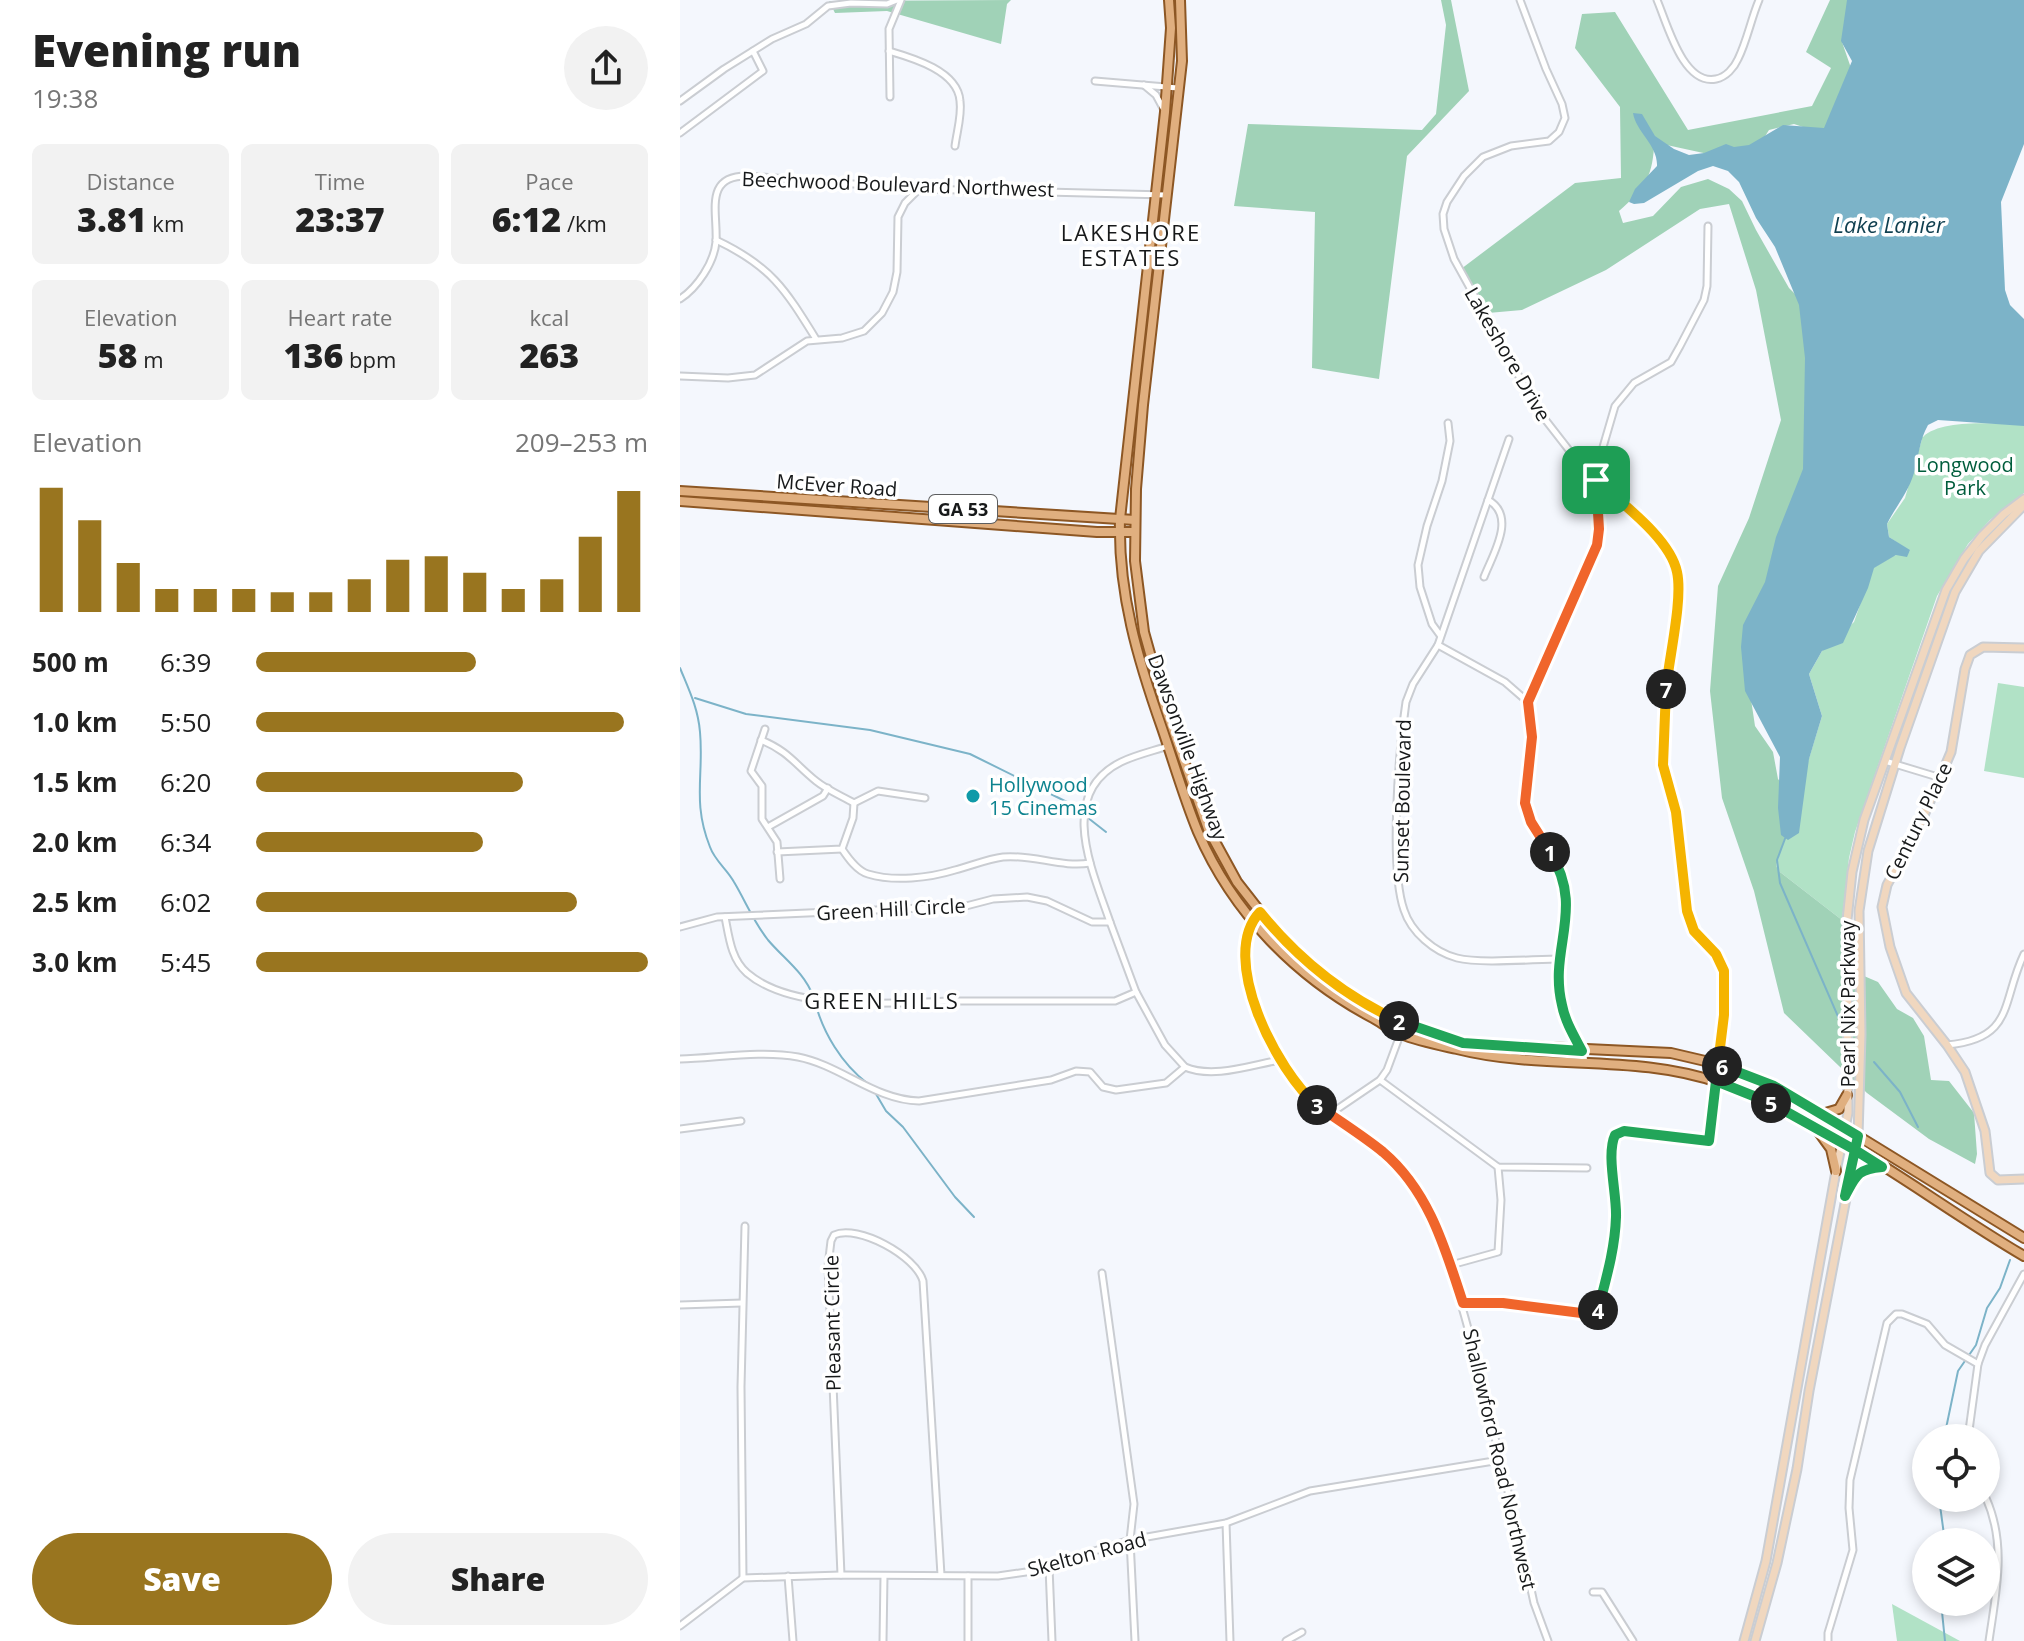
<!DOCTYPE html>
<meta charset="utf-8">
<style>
body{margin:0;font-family:"Open Sans",sans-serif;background:#f2f2f2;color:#222;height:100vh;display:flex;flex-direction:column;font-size:30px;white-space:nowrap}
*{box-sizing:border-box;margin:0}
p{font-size:26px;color:#767676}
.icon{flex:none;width:44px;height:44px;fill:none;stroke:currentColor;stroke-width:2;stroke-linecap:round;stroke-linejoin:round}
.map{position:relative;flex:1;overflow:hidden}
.panel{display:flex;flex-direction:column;background:#fff;width:680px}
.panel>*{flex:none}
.controls{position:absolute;left:1232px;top:1424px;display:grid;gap:16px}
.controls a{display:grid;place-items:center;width:88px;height:88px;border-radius:50%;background:#fff;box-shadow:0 4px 12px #0003;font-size:40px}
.pin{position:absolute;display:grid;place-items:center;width:68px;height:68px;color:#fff;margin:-34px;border-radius:16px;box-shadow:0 4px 12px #0006}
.km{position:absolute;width:40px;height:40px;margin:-20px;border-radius:50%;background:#222;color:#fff;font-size:22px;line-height:40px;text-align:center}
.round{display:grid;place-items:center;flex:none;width:84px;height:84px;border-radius:42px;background:#f2f2f2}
.summary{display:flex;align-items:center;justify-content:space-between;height:136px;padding:0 32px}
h1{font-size:44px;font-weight:800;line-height:60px}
.stats{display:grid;grid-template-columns:repeat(3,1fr);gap:12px;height:136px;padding:8px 32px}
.stats div{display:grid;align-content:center;border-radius:12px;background:#f2f2f2;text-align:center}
.stats b{font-size:34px;font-weight:800}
.stats small{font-size:22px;font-weight:400}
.stats p{font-size:22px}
.chart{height:224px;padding:16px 32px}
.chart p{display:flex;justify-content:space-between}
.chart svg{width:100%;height:144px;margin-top:8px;stroke:#99751f;stroke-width:6}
.cta{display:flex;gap:16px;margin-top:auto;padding:16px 32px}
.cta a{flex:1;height:92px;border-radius:48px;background:#99751f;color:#fff;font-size:32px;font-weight:800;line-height:92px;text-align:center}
.cta a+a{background:#f2f2f2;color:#222}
ul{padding:0 32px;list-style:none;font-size:26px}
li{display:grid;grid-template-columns:128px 96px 1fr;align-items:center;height:60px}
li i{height:20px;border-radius:10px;background:#99751f}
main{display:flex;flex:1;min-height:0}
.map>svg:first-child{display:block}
.green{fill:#b1e2c6}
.forest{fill:#a0d2b7}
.water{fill:#7cb3c8}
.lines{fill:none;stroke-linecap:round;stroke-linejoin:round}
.stream{stroke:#7cb3c8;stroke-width:2}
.street-casing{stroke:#cacdd2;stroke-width:9}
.secondary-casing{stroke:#cacdd2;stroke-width:11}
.primary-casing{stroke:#8d5724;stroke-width:12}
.street{stroke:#fff;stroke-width:5}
.secondary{stroke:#f0d7bf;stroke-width:7}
.primary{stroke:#e0af7f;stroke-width:8}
.split-1-casing{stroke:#fff;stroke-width:16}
.split-2-casing{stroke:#fff;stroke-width:16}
.split-3-casing{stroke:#fff;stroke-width:16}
.split-4-casing{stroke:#fff;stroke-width:16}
.split-5-casing{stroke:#fff;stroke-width:16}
.split-6-casing{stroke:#fff;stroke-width:16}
.split-7-casing{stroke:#fff;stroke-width:16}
.split-8-casing{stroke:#fff;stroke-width:16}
.split-1{stroke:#f0652b;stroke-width:10}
.split-2{stroke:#22a559;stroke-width:10}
.split-3{stroke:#f5b400;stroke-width:10}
.split-4{stroke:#f0652b;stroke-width:10}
.split-5{stroke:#22a559;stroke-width:10}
.split-6{stroke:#22a559;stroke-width:10}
.split-7{stroke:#f5b400;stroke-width:10}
.split-8{stroke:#f5b400;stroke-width:10}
.culture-dot{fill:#0f9aa8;stroke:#fff;stroke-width:3}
.labels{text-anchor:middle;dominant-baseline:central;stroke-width:7;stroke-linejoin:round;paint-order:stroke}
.shield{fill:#fff;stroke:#5d5e5f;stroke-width:2}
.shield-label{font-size:18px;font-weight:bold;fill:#17191a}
.street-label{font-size:20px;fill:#17191a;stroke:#fff}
.park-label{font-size:20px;fill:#005d3c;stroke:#fff}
.culture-label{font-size:20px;fill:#0d838f;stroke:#fff;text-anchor:start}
.water-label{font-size:22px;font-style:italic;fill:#0f3f4f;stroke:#fff}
.neighbourhood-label{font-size:22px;letter-spacing:2px;fill:#17191a;stroke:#fff}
</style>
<main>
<section class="panel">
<div class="summary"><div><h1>Evening run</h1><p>19:38</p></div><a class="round"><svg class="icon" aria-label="share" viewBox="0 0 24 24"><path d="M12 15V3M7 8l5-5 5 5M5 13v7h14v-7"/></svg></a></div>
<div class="stats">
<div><p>Distance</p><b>3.81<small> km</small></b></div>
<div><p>Time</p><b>23:37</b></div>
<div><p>Pace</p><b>6:12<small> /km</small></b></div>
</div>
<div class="stats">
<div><p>Elevation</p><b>58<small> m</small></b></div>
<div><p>Heart rate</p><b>136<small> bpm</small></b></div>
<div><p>kcal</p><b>263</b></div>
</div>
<div class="chart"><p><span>Elevation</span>209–253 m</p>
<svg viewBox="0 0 160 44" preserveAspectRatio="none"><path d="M5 44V6M15 44V16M25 44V29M35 44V37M45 44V37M55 44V37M65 44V38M75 44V38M85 44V34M95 44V28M105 44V27M115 44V32M125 44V37M135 44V34M145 44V21M155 44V7"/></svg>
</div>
<ul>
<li><b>500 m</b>6:39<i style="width:56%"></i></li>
<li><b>1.0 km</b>5:50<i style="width:94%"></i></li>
<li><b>1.5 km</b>6:20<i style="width:68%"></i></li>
<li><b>2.0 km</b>6:34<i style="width:58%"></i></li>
<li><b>2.5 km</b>6:02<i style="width:82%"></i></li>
<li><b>3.0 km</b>5:45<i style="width:100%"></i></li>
</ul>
<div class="cta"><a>Save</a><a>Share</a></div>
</section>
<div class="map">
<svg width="1344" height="1641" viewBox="0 0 1344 1641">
<rect width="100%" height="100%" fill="#f4f7fd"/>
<g class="green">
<path d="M1340,424L1344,426V493L1310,520L1288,544L1257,596L1175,832L1169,858L1162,920L1100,872L1096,866L1142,716L1129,674L1142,651L1174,622L1193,568L1213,556L1230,551L1209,537L1207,524L1225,498L1242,439L1229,430L1243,437C1261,419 1314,424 1340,424Z"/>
<polygon points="1318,683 1344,687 1344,778 1304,771"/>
<polygon points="1212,1604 1280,1641 1217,1641"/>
</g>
<g class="forest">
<polygon points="331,0 327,4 321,44 207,11 155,13 149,1"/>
<polygon points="761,0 771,0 789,91 727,156 699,379 632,368 635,212 554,206 568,124 742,130 756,114 766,25"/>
<path d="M1150,0H1181L1162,42L1171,68L1147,135L1114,124L1089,130L1073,155L1028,154L982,144L974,147C972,179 963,190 939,211L943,223L973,216L1001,187L1028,179L1049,189L1062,201L1076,230L1109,288L1130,309L1133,430L1120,497L1066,666L1075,726L1093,752L1098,779L1115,799L1129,759L1096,866L1100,872L1162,920L1163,967L1198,982L1217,1009L1233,1018L1244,1036L1251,1080L1269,1081L1294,1113L1297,1154L1295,1164L1249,1139L1187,1093L1104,1013L1074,891L1042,798L1030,691L1038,586L1069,518L1101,420L1076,290L1049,204L1020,209L926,270L842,310L808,313L781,269L895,183L941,178L940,107L895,48L902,14L935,12L1008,130L1132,106L1151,68L1126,52Z"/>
</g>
<path class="water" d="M1167,0H1344V144L1321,202L1325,290L1330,305L1344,319V426L1258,420L1248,425C1239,441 1239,456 1234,473C1228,493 1216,506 1207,524L1209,537L1230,550L1227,557L1216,555L1194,568L1188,588L1163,643L1142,651L1129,674L1142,716L1129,759L1119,833L1108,840L1101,835L1098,808L1100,757L1065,691L1061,647L1063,625L1085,582L1096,537L1123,469L1125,358L1119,305L1095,247L1076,218L1059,182L1048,171L1033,166L1018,171L964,203L954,204L949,202L955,189L977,166C978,145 956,132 953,113L962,114L975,136L994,149L1009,155L1024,153L1046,144L1054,147L1069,145L1103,125L1144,128L1172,61L1161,41Z"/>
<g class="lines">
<g class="stream">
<path d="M0,668C9,690 18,708 20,732C24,775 12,802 30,847C35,861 47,869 54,882C66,902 73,921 88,940C104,959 124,972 133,996"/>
<polyline points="15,698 66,714 190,730 290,754 389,803 426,832"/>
<polyline points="1106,836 1097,860 1100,883 1160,1021"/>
<path d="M135,1002C143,1033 162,1064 187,1083"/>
<polyline points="1194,1062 1220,1092 1238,1127"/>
<polyline points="196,1094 206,1111 223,1127 275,1197 294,1217"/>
<polyline points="1264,1438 1278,1371 1296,1345 1307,1308 1320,1288 1330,1260"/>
<polyline points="1259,1498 1265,1542"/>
<polyline points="1261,1602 1265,1641"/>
</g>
<defs>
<g id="street">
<path d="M977,0C987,23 1003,86 1036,79C1046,77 1054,68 1058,59C1067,41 1071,19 1079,0"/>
<path d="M209,51C233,58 278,71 280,101C282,115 277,131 275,146"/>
<polyline points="415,81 498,88"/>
<polyline points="464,85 476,95 483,108"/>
<polyline points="210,97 209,29 221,0"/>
<polyline points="0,101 44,69 92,39 126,24 148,6 171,3 207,4 217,0"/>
<polyline points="0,133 83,71 73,51"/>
<path d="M36,240C91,266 105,289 136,339"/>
<path d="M0,299C17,288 34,263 36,242C38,213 23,175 68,176L239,189L486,195"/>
<polyline points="0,376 48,378 75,375 127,341 162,338 184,331 202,313 213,292 217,272 218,217 225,203 239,189"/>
<path d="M829,439L758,645L733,684L726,702C719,750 709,867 724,910C731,932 754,952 777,958C801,964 854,959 881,959"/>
<path d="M804,577C813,554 837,516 808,500"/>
<polyline points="760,635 752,624 740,587 738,565 747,526 762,481 770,441 768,423"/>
<path d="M758,645L825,682L848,702C857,739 840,771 845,806C850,835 878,854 885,882C894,918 878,956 880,992C882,1018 899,1037 905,1061"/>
<polyline points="848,702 917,545 919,529 916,471 935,406 954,383 991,362 1000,346 1024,300 1027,286 1028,226"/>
<polyline points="85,729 71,771 82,786 82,819 97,842 100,879"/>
<path d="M81,740C108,751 115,764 136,781C147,790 162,796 174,803L198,791L245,798"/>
<polyline points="1205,761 1261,778"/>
<polyline points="88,827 143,796 148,788"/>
<path d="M162,849C168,858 177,871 188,874C214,882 249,878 275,870C291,866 307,859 323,857C353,854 382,868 410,863"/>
<polyline points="97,852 162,849 173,818 174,803"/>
<path d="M580,912C551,942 570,995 584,1028C595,1053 609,1080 630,1099C665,1130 710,1149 737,1189C748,1206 754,1224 762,1244C781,1298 795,1352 808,1408C823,1473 840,1538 854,1603L868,1641"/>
<path d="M45,917C49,937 51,959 67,973C115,1014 216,1002 275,1001C329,1001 382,1001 435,1001L456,992L430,922"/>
<path d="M0,927L37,917L286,906L313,899L347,897L367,901L412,922H430C413,872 376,794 441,762C455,755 473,751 488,746"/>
<polyline points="456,992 485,1045 505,1067"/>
<path d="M1267,1045C1335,1039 1321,1002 1344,954"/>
<path d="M0,1059C37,1058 82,1050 118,1057C160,1065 195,1100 239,1101L371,1080L396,1071L410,1072L423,1087L436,1090L486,1083L505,1067C533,1079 571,1065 600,1060"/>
<polyline points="700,1080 818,1167 907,1168"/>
<polyline points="650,1114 700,1080 707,1070 720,1035"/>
<polyline points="0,1129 61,1121"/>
<polyline points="771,1265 818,1252 821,1200 818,1167"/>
<polyline points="422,1273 454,1504 450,1540 455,1641"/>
<polyline points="783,1303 832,1303 917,1315 930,1269 936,1227 932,1140 939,1131 944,1131 1029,1141 1044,1015 1044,971 1042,963 1010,922 996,812 983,765 982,736 988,665 999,583 995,563 977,537 899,463 857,409 774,259 764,229 763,214 767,202 784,176 803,157 831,146 869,141 879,132 885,118 882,104 866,69 840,0"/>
<polyline points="0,1305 62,1303"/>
<polyline points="1288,1438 1298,1364 1305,1345 1344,1274"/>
<path d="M1306,1498C1327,1545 1316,1592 1309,1641"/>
<polyline points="546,1523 550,1641"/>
<polyline points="369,1567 372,1641"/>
<path d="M161,1575L148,1266L151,1241L154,1235C178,1224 236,1256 243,1281L261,1575"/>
<polyline points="108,1576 113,1641"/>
<polyline points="288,1576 288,1641"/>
<polyline points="63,1578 61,1387 65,1226"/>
<polyline points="913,1592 922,1592 953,1641"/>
<polyline points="0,1626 63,1578 161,1575 318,1576 346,1572 450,1540 546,1523 630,1491 820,1460"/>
<polyline points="203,1641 204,1576"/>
<polyline points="606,1641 622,1632"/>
<polyline points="1148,1641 1148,1633 1173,1550 1169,1508 1170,1480 1207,1323 1216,1314 1222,1314 1247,1324 1265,1345 1298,1364"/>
</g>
<g id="secondary">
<polyline points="1344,648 1303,647 1290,655 1285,669 1271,752 1242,820 1207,885 1202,907 1210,947 1226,993 1267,1045 1285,1072 1305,1131 1310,1173 1318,1180 1344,1179"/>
<polyline points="1064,1641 1086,1561 1156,1171 1168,1113 1167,920 1172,872 1184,820 1266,590 1284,559 1302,536 1324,514 1344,499"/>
<polyline points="1075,1641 1097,1563 1117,1469 1129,1391 1178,1136 1181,1034 1179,911 1188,851 1220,748 1275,592 1299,551 1344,505"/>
</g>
<g id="primary">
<path d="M489,0L491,28L485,112L440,519C438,593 458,660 482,728C494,763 504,798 518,832C553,913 616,977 693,1018C702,1023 711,1030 721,1034C738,1041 759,1045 777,1049C864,1071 955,1053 1040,1083C1151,1120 1245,1198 1344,1256"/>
<polyline points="500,0 502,61 463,405 456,489 455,561 464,632 485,707 528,829 557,882 596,932 632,967 672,996 723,1023 783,1043 991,1053 1038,1064 1113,1096 1344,1238"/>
<polyline points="0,491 455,520"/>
<polyline points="0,501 417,532 454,532"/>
<polyline points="1142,1114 1159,1109 1167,1095"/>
<polyline points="1138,1131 1151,1149 1156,1171"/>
<path d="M1165,1196C1176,1177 1177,1169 1201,1167"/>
</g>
</defs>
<use href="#street" class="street-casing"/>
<use href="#secondary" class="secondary-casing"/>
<use href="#primary" class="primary-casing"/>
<use href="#street" class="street"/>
<use href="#secondary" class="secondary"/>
<use href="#primary" class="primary"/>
</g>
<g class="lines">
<defs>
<polyline id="split-1" points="870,852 851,822 845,803 852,737 848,702 917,545 919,529 916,480"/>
<path id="split-2" d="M719,1021L783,1043L902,1051C894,1036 885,1021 882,1005C868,948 906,910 870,852"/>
<path id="split-3" d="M637,1105C598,1073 537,957 580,912C618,959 664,996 719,1021"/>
<path id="split-4" d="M637,1105C659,1121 682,1135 703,1152C749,1191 765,1248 783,1303H823L917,1315L918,1310"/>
<path id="split-5" d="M918,1310C926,1279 935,1249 936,1217C937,1194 926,1155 935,1135L944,1131L1029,1141L1036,1081L1091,1103"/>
<path id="split-6" d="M1042,1066L1094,1086L1178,1136L1175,1150L1202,1167C1177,1169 1176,1176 1165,1196L1175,1150L1091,1103"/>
<polyline id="split-7" points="986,689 983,765 996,812 1007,911 1014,931 1036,954 1044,971 1044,1015 1038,1064 1042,1066"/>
<path id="split-8" d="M916,480C941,503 990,538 997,572C1003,599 989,658 986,689"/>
</defs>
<use href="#split-1" class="split-1-casing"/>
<use href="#split-2" class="split-2-casing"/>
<use href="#split-3" class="split-3-casing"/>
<use href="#split-4" class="split-4-casing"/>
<use href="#split-5" class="split-5-casing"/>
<use href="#split-6" class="split-6-casing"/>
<use href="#split-7" class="split-7-casing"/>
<use href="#split-8" class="split-8-casing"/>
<use href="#split-1" class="split-1"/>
<use href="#split-2" class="split-2"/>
<use href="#split-3" class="split-3"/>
<use href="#split-4" class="split-4"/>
<use href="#split-5" class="split-5"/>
<use href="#split-6" class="split-6"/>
<use href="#split-7" class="split-7"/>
<use href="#split-8" class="split-8"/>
</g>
<circle class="culture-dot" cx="293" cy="796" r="8"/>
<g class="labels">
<rect class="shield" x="249" y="495" width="68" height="28" rx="6"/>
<g class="shield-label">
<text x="283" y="509">GA 53</text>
</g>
<g class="street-label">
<text transform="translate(218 184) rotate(2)">Beechwood Boulevard Northwest</text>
<text transform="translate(828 354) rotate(60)">Lakeshore Drive</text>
<text transform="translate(157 485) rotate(4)">McEver Road</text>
<text transform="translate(508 747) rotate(70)">Dawsonville Highway</text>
<text transform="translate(722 801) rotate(-89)">Sunset Boulevard</text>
<text transform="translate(1238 821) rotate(-64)">Century Place</text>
<text transform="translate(211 909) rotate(-3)">Green Hill Circle</text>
<text transform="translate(1167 1004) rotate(-90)">Pearl Nix Parkway</text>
<text transform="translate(152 1323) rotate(-91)">Pleasant Circle</text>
<text transform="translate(820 1459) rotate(77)">Shallowford Road Northwest</text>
<text transform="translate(407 1554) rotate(-15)">Skelton Road</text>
</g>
<g class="park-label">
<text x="1285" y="464">Longwood<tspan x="1285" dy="23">Park</tspan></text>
</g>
<g class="culture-label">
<text x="309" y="784">Hollywood<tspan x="309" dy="23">15 Cinemas</tspan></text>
</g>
<g class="water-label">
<text x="1209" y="224">Lake Lanier</text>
</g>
<g class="neighbourhood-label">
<text x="451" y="232">LAKESHORE<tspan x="451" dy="25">ESTATES</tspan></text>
<text x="202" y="1000">GREEN HILLS</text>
</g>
</g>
</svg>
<div class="controls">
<a><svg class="icon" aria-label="locate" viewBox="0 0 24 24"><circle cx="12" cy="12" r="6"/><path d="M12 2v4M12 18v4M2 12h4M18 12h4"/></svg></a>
<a><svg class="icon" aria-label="layers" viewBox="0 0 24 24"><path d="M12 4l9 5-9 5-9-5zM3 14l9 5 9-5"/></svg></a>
</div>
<div class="pin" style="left:916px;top:480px;background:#1e9e55"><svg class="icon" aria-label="arrive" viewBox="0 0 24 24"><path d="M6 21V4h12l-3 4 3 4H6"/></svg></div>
<b class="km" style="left:870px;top:852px">1</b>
<b class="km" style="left:719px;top:1021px">2</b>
<b class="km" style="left:637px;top:1105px">3</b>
<b class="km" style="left:918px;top:1310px">4</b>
<b class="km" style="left:1091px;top:1103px">5</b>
<b class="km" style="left:1042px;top:1066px">6</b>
<b class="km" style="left:986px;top:689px">7</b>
</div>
</main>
